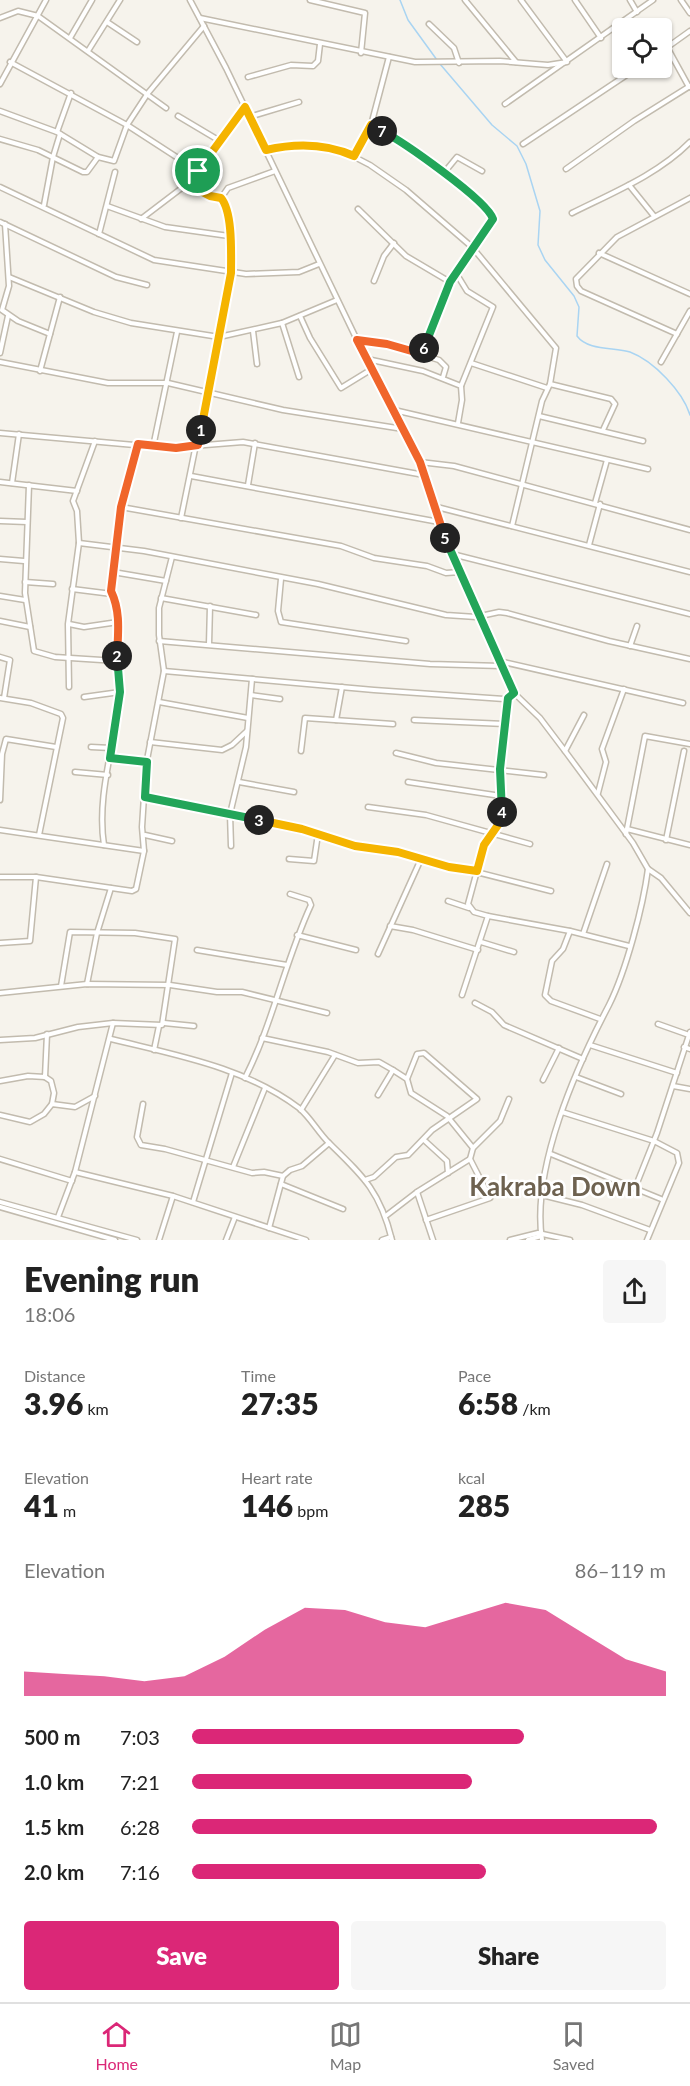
<!DOCTYPE html>
<meta charset="utf-8">
<style>
body{margin:0;font-family:Lato,sans-serif;background:#f6f6f6;color:#222;height:100vh;display:flex;flex-direction:column;font-size:22px;white-space:nowrap}
*{box-sizing:border-box;margin:0}
p{font-size:20px;color:#767676}
.icon{flex:none;width:33px;height:33px;fill:none;stroke:currentColor;stroke-width:2;stroke-linecap:round;stroke-linejoin:round}
.map{position:relative;height:1240px;overflow:hidden}
.panel{display:flex;flex-direction:column;background:#fff;flex:1}
.panel>*{flex:none}
.buttons{position:absolute;left:612px;top:18px;display:grid;gap:12px}
.buttons a{display:grid;place-items:center;width:60px;height:60px;border-radius:6px;background:#fff;box-shadow:0 2px 4px #0004;font-size:30px}
.pin{position:absolute;display:grid;place-items:center;width:51px;height:51px;color:#fff;margin:-26px;border:3px solid #fff;border-radius:50%;box-shadow:0 2px 6px #0007}
.km{position:absolute;width:30px;height:30px;margin:-15px;border-radius:50%;background:#222;color:#fff;font-size:16px;line-height:30px;text-align:center}
.round{display:grid;place-items:center;flex:none;width:63px;height:63px;border-radius:6px;background:#f6f6f6}
.overview{display:flex;align-items:center;justify-content:space-between;height:102px;padding:0 24px}
h1{font-size:33px;font-weight:800;line-height:45px}
.figures{display:grid;grid-template-columns:repeat(3,1fr);gap:9px;height:102px;padding:6px 24px}
.figures div{display:grid;align-content:center}
.figures b{font-size:30px;font-weight:800}
.figures small{font-size:16px;font-weight:400}
.figures p{font-size:16px}
.chart{height:168px;padding:12px 24px}
.chart p{display:flex;justify-content:space-between}
.chart svg{width:100%;height:108px;margin-top:6px;fill:#db2777;opacity:.7}
.action{display:flex;gap:12px;margin-top:auto;padding:12px 24px}
.action a{flex:1;height:69px;border-radius:6px;background:#db2777;color:#fff;font-size:24px;font-weight:800;line-height:69px;text-align:center}
.action a+a{background:#f6f6f6;color:#222}
ul{padding:0 24px;list-style:none;font-size:20px}
li{display:grid;grid-template-columns:96px 72px 1fr;align-items:center;height:45px}
li i{height:15px;border-radius:8px;background:#db2777}
.dock{display:flex;justify-content:space-around;align-items:center;height:84px;border-top:2px solid #e0e0e0;background:#fff;font-size:16px;color:#767676}
.dock a{display:grid;justify-items:center;gap:3px}
.dock .current{color:#db2777}
.map>svg:first-child{display:block}
.lines{fill:none;stroke-linecap:round;stroke-linejoin:round}
.stream{stroke:#a9d4f2;stroke-width:1.5}
.minor-casing{stroke:#c2bbae;stroke-width:7}
.minor{stroke:#fff;stroke-width:4}
.split-1-casing{stroke:#fff;stroke-width:12}
.split-2-casing{stroke:#fff;stroke-width:12}
.split-3-casing{stroke:#fff;stroke-width:12}
.split-4-casing{stroke:#fff;stroke-width:12}
.split-5-casing{stroke:#fff;stroke-width:12}
.split-6-casing{stroke:#fff;stroke-width:12}
.split-7-casing{stroke:#fff;stroke-width:12}
.split-8-casing{stroke:#fff;stroke-width:12}
.split-1{stroke:#f5b400;stroke-width:8}
.split-2{stroke:#f0652b;stroke-width:8}
.split-3{stroke:#22a559;stroke-width:8}
.split-4{stroke:#f5b400;stroke-width:8}
.split-5{stroke:#22a559;stroke-width:8}
.split-6{stroke:#f0652b;stroke-width:8}
.split-7{stroke:#22a559;stroke-width:8}
.split-8{stroke:#f5b400;stroke-width:8}
.labels{text-anchor:middle;dominant-baseline:central;stroke-width:5;stroke-linejoin:round;paint-order:stroke}
.district-label{font-size:26px;font-weight:bold;fill:#6e6250;stroke:#fff}
</style>
<div class="map">
<svg width="690" height="1240" viewBox="0 0 690 1240">
<rect width="100%" height="100%" fill="#f6f3ec"/>
<g class="lines">
<g class="stream">
<polyline points="400,0 408,20 437,60"/>
<path d="M440,64L492,125L517,146L526,164L540,211L538,245L545,260L574,296L579,307L577,336C588,351 614,347 630,352C654,361 683,392 690,415"/>
</g>
<defs>
<g id="minor">
<path d="M190,0L226,68L357,340L404,429L420,462L446,542L514,693L540,718L565,751L633,843L648,869C643,907 626,971 609,1005C576,1068 531,1169 542,1240"/>
<polyline points="310,0 365,13 361,53"/>
<polyline points="465,0 516,62"/>
<polyline points="575,0 601,38"/>
<polyline points="630,0 637,12"/>
<polyline points="681,0 690,13"/>
<polyline points="0,18 18,11 38,16 166,108"/>
<polyline points="200,18 415,62 500,61 548,65 567,62 521,0"/>
<polyline points="107,22 137,42"/>
<polyline points="429,24 454,48 459,63"/>
<polyline points="70,38 92,0"/>
<polyline points="667,47 689,87"/>
<polyline points="88,51 120,0"/>
<polyline points="662,51 690,31"/>
<polyline points="10,62 127,125 198,171"/>
<polyline points="248,77 291,65 313,66 318,61 320,44"/>
<polyline points="0,84 46,0"/>
<polyline points="505,104 653,0"/>
<polyline points="0,111 57,132 98,157 114,161 127,125 148,93 204,26"/>
<polyline points="178,116 220,141"/>
<polyline points="249,117 299,102"/>
<path d="M371,125C394,137 487,197 493,219L450,282L422,354"/>
<polyline points="57,132 71,93"/>
<polyline points="0,139 38,150 83,172 87,172 98,157"/>
<polyline points="523,144 637,68"/>
<polyline points="266,150 298,145 325,146 343,151 370,165 406,190 472,247 556,348 550,384"/>
<polyline points="354,156 370,129 389,57"/>
<polyline points="566,169 634,121 690,86"/>
<polyline points="443,174 457,157 482,171"/>
<polyline points="629,185 654,216"/>
<polyline points="0,187 154,260 246,274 299,272 319,264"/>
<polyline points="221,198 228,188 275,171"/>
<polyline points="44,205 53,157 60,134"/>
<polyline points="107,206 165,227 229,236"/>
<polyline points="358,209 406,256 450,282"/>
<path d="M572,213C612,193 659,174 690,142"/>
<polyline points="141,219 187,184 245,107"/>
<polyline points="0,222 116,277 147,285"/>
<polyline points="5,224 9,286 2,310 18,321 50,334"/>
<polyline points="99,234 115,172"/>
<polyline points="599,253 690,294"/>
<polyline points="456,273 467,291 493,307 461,386"/>
<polyline points="9,277 94,312 131,323 219,337 282,323 337,300"/>
<polyline points="374,281 384,256 394,243"/>
<polyline points="300,316 310,338 341,388 372,369"/>
<polyline points="282,323 299,377"/>
<polyline points="253,331 257,364"/>
<polyline points="677,334 581,291 577,286 576,279 617,237 690,198"/>
<polyline points="357,340 387,344 439,360 446,367 443,377"/>
<polyline points="0,353 8,316"/>
<polyline points="367,359 423,371 461,386 462,400 458,423"/>
<polyline points="0,362 108,383 168,383 283,410 403,429"/>
<polyline points="661,362 690,311"/>
<polyline points="471,363 547,388"/>
<polyline points="40,371 60,297"/>
<polyline points="394,410 648,469"/>
<polyline points="539,416 643,441"/>
<polyline points="0,433 168,448 243,442 424,475"/>
<polyline points="153,447 177,332"/>
<polyline points="420,462 454,466 690,530"/>
<polyline points="191,476 439,522"/>
<polyline points="0,482 77,491"/>
<polyline points="12,483 19,434"/>
<polyline points="29,485 25,593 34,651 55,657 117,661"/>
<polyline points="248,485 255,443"/>
<polyline points="595,503 607,460"/>
<polyline points="433,506 690,572"/>
<polyline points="121,507 341,546 374,558 427,566 446,573 460,572"/>
<polyline points="181,518 231,273 227,206 221,198 210,196 187,184"/>
<polyline points="0,521 27,522"/>
<polyline points="512,526 542,401 550,384 611,399 615,404 603,430"/>
<polyline points="79,543 144,551 318,584 446,615 476,617 499,612 507,613 609,641 690,659"/>
<polyline points="589,545 600,504"/>
<polyline points="452,554 690,614"/>
<polyline points="0,559 24,561"/>
<polyline points="113,572 166,581"/>
<polyline points="281,579 278,611 281,622 406,641"/>
<polyline points="25,582 53,584"/>
<polyline points="72,589 112,594"/>
<polyline points="0,596 25,600"/>
<polyline points="161,598 256,615"/>
<polyline points="0,621 30,627"/>
<polyline points="69,624 84,627 118,622"/>
<polyline points="159,641 430,664 501,666"/>
<polyline points="209,644 210,606"/>
<polyline points="630,646 637,626"/>
<polyline points="0,657 10,660 4,698"/>
<polyline points="499,661 683,703"/>
<polyline points="164,671 374,690 504,699 514,693"/>
<polyline points="69,687 68,624 79,543 77,511 73,501 95,441"/>
<polyline points="251,695 280,699"/>
<polyline points="84,697 120,692"/>
<polyline points="0,698 31,703 61,714 63,718 39,835"/>
<polyline points="159,702 248,718"/>
<polyline points="336,720 342,687"/>
<polyline points="414,720 505,724"/>
<polyline points="150,742 222,750 232,745 247,731"/>
<polyline points="91,747 111,748"/>
<polyline points="301,751 305,718 393,724"/>
<polyline points="565,751 584,715"/>
<polyline points="396,753 436,763 544,775"/>
<polyline points="110,757 147,762"/>
<polyline points="75,772 108,775"/>
<polyline points="239,782 294,792"/>
<polyline points="408,782 501,796"/>
<polyline points="598,793 606,762 602,749 624,689"/>
<polyline points="145,797 302,829 355,846 398,852 551,891"/>
<polyline points="0,800 2,754 6,739 56,747"/>
<polyline points="368,807 426,815 530,844"/>
<polyline points="627,829 690,845"/>
<polyline points="0,830 144,851"/>
<polyline points="626,834 645,736 690,744"/>
<polyline points="145,835 172,841"/>
<polyline points="666,840 684,751"/>
<path d="M104,845C96,794 116,742 120,690C121,678 117,666 117,654C117,631 120,612 111,591L121,507L138,445"/>
<polyline points="231,846 230,814 246,747 252,679"/>
<polyline points="289,859 314,861 318,834"/>
<polyline points="648,869 661,878 690,913"/>
<polyline points="0,877 36,877 132,891 136,889 144,851 142,827 146,765 164,671 159,635 159,608 172,557"/>
<polyline points="448,901 469,908"/>
<polyline points="488,916 570,931 629,946"/>
<polyline points="390,926 413,930 478,950"/>
<polyline points="570,931 563,949 552,961 545,995 551,1001 600,1019"/>
<polyline points="583,934 607,864"/>
<polyline points="297,935 356,950"/>
<polyline points="481,942 514,952"/>
<polyline points="0,943 30,941 36,877"/>
<polyline points="197,950 287,965"/>
<polyline points="378,954 421,859"/>
<polyline points="87,984 97,933 111,888"/>
<polyline points="0,993 87,984 170,985 217,992 242,992 327,1013"/>
<polyline points="462,995 488,916 474,912 468,904 484,845 502,817 500,769 508,698"/>
<polyline points="475,1003 492,1012 504,1025 583,1059"/>
<polyline points="164,1023 194,1026"/>
<polyline points="658,1024 689,1035"/>
<polyline points="262,1038 328,1052 358,1063 379,1062 393,1070 378,1095"/>
<path d="M111,1039C175,1055 245,1067 299,1108C310,1117 318,1132 329,1143C363,1176 380,1191 392,1240"/>
<polyline points="0,1040 35,1038 78,1027 113,1023 162,1025 175,939 135,933 70,932 61,986"/>
<polyline points="590,1045 677,1073"/>
<polyline points="684,1047 690,1049"/>
<polyline points="154,1050 159,1026"/>
<polyline points="393,1070 407,1079 411,1093 447,1116 473,1148"/>
<polyline points="45,1077 51,1081 54,1093 52,1104"/>
<polyline points="576,1077 621,1094"/>
<path d="M245,1078C273,1023 285,961 311,905L309,900L290,894"/>
<polyline points="543,1080 559,1048"/>
<polyline points="0,1081 28,1076 45,1077 47,1034"/>
<polyline points="673,1086 690,1089"/>
<polyline points="143,1104 137,1137 141,1145 165,1149 252,1173 264,1172 283,1176 290,1170 302,1166 329,1143"/>
<polyline points="301,1110 335,1055"/>
<polyline points="562,1112 654,1141 677,1153 679,1163 647,1240"/>
<polyline points="0,1115 30,1122 44,1114 52,1104 75,1107 95,1096"/>
<polyline points="424,1140 447,1161 448,1173"/>
<polyline points="551,1154 661,1199"/>
<polyline points="0,1159 72,1181"/>
<polyline points="470,1159 473,1148 500,1121 509,1099"/>
<polyline points="233,1167 265,1088"/>
<polyline points="75,1172 173,1196 306,1240"/>
<polyline points="365,1180 374,1177 396,1157 408,1155 432,1130 477,1099 424,1053 417,1054 407,1079"/>
<polyline points="281,1184 343,1209"/>
<polyline points="635,1188 657,1133 690,1032"/>
<polyline points="417,1192 433,1240"/>
<polyline points="542,1195 582,1205 650,1230"/>
<polyline points="0,1202 137,1240"/>
<polyline points="193,1202 232,1073"/>
<polyline points="0,1207 115,1240"/>
<polyline points="387,1215 417,1192 470,1159 490,1198 426,1220"/>
<polyline points="58,1217 75,1172 113,1023"/>
<polyline points="269,1228 283,1176"/>
<polyline points="159,1240 173,1196"/>
<polyline points="226,1240 235,1217"/>
<polyline points="382,1240 391,1237"/>
<polyline points="510,1240 538,1233 570,1240"/>
<polyline points="528,1240 541,1236"/>
</g>
</defs>
<use href="#minor" class="minor-casing"/>
<use href="#minor" class="minor"/>
</g>
<g class="lines">
<defs>
<path id="split-1" d="M198,171L187,184L210,196L221,198C233,212 231,255 231,273L201,430"/>
<path id="split-2" d="M117,656C118,633 121,612 111,591L121,507L138,444L176,448L198,445L201,430"/>
<polyline id="split-3" points="117,656 120,692 110,758 147,762 145,797 259,820"/>
<polyline id="split-4" points="259,820 302,829 355,846 398,852 449,867 477,871 484,845 498,825 502,812"/>
<polyline id="split-5" points="445,538 514,693 508,698 500,769 502,812"/>
<polyline id="split-6" points="424,348 422,354 387,344 357,340 420,462 445,538"/>
<path id="split-7" d="M382,131C402,141 487,200 493,219L450,282L424,348"/>
<path id="split-8" d="M198,171L245,107L266,150C296,143 325,143 354,156L371,125L382,131"/>
</defs>
<use href="#split-1" class="split-1-casing"/>
<use href="#split-2" class="split-2-casing"/>
<use href="#split-3" class="split-3-casing"/>
<use href="#split-4" class="split-4-casing"/>
<use href="#split-5" class="split-5-casing"/>
<use href="#split-6" class="split-6-casing"/>
<use href="#split-7" class="split-7-casing"/>
<use href="#split-8" class="split-8-casing"/>
<use href="#split-1" class="split-1"/>
<use href="#split-2" class="split-2"/>
<use href="#split-3" class="split-3"/>
<use href="#split-4" class="split-4"/>
<use href="#split-5" class="split-5"/>
<use href="#split-6" class="split-6"/>
<use href="#split-7" class="split-7"/>
<use href="#split-8" class="split-8"/>
</g>
<g class="labels">
<g class="district-label">
<text x="555" y="1186">Kakraba Down</text>
</g>
</g>
</svg>
<div class="buttons">
<a><svg class="icon" aria-label="locate" viewBox="0 0 24 24"><circle cx="12" cy="12" r="6"/><path d="M12 2v4M12 18v4M2 12h4M18 12h4"/></svg></a>
</div>
<div class="pin" style="left:198px;top:171px;background:#1e9e55"><svg class="icon" aria-label="arrive" viewBox="0 0 24 24"><path d="M6 21V4h12l-3 4 3 4H6"/></svg></div>
<b class="km" style="left:201px;top:430px">1</b>
<b class="km" style="left:117px;top:656px">2</b>
<b class="km" style="left:259px;top:820px">3</b>
<b class="km" style="left:502px;top:812px">4</b>
<b class="km" style="left:445px;top:538px">5</b>
<b class="km" style="left:424px;top:348px">6</b>
<b class="km" style="left:382px;top:131px">7</b>
</div>
<section class="panel">
<div class="overview"><div><h1>Evening run</h1><p>18:06</p></div><a class="round"><svg class="icon" aria-label="share" viewBox="0 0 24 24"><path d="M12 15V3M7 8l5-5 5 5M5 13v7h14v-7"/></svg></a></div>
<div class="figures">
<div><p>Distance</p><b>3.96<small> km</small></b></div>
<div><p>Time</p><b>27:35</b></div>
<div><p>Pace</p><b>6:58<small> /km</small></b></div>
</div>
<div class="figures">
<div><p>Elevation</p><b>41<small> m</small></b></div>
<div><p>Heart rate</p><b>146<small> bpm</small></b></div>
<div><p>kcal</p><b>285</b></div>
</div>
<div class="chart"><p><span>Elevation</span>86–119 m</p>
<svg viewBox="0 0 160 44" preserveAspectRatio="none"><path d="M0 44V34L10 35L20 36L30 38L40 36L50 28L60 17L70 8L80 9L90 14L100 16L110 11L120 6L130 9L140 19L150 29L160 34V44z"/></svg>
</div>
<ul>
<li><b>500 m</b>7:03<i style="width:70%"></i></li>
<li><b>1.0 km</b>7:21<i style="width:59%"></i></li>
<li><b>1.5 km</b>6:28<i style="width:98%"></i></li>
<li><b>2.0 km</b>7:16<i style="width:62%"></i></li>
</ul>
<div class="action"><a>Save</a><a>Share</a></div>
</section>
<nav class="dock">
<a class="current"><svg class="icon" aria-label="home" viewBox="0 0 24 24"><path d="M3 11l9-7 9 7M6 9v11h12V9"/></svg>Home</a>
<a><svg class="icon" aria-label="map" viewBox="0 0 24 24"><path d="M3 6l6-2 6 2 6-2v14l-6 2-6-2-6 2zM9 4v14M15 6v14"/></svg>Map</a>
<a><svg class="icon" aria-label="saved" viewBox="0 0 24 24"><path d="M7 4h10v16l-5-4-5 4z"/></svg>Saved</a>
</nav>
